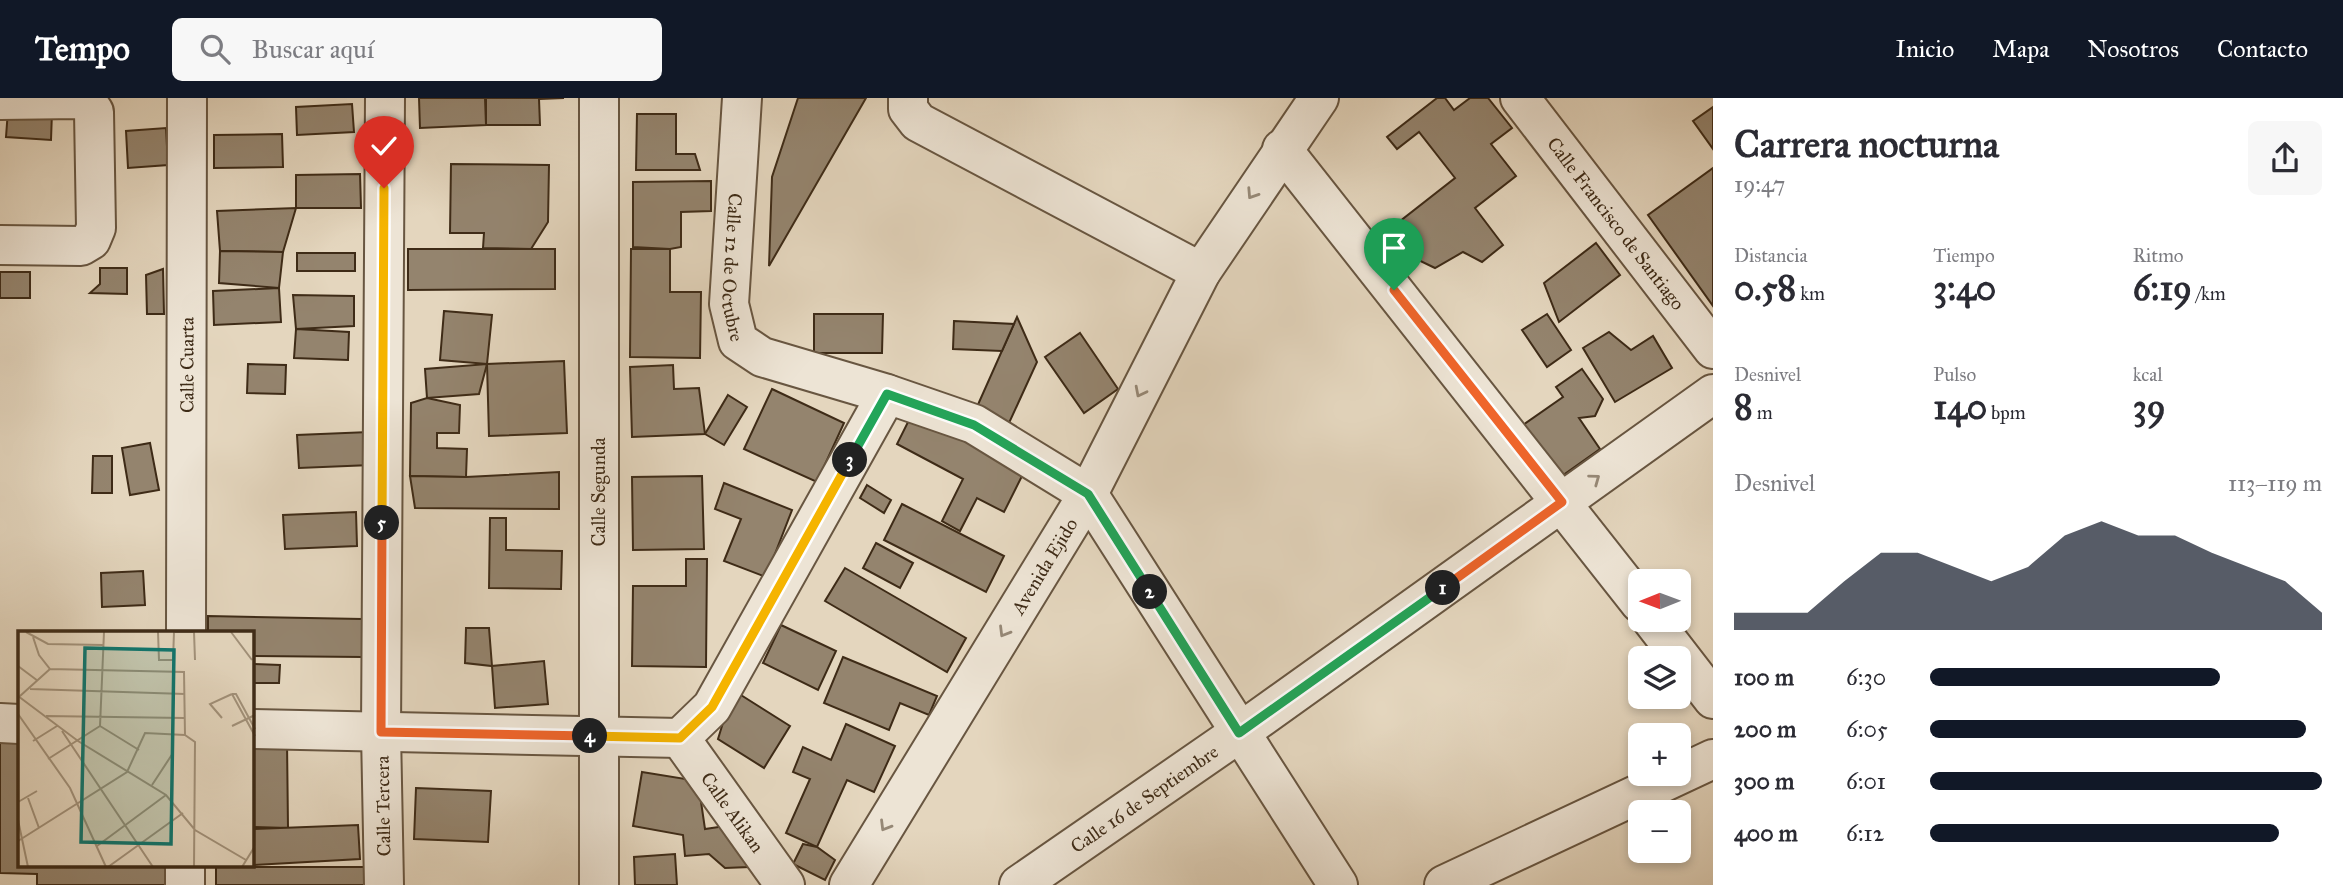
<!DOCTYPE html>
<html lang="es">
<meta charset="utf-8">
<style>
body{margin:0;font-family:"IM FELL Great Primer",serif;background:#f7f7f7;color:#2b2b33;height:100vh;display:flex;flex-direction:column;font-size:26px;white-space:nowrap}
*{box-sizing:border-box;margin:0}
p{font-size:23px;color:#7c7c81}
.icon{flex:none;width:38px;height:38px;fill:none;stroke:currentColor;stroke-width:2;stroke-linecap:round;stroke-linejoin:round}
.map{position:relative;flex:1;overflow:hidden}
.drawer{display:flex;flex-direction:column;background:#fff;width:630px}
.drawer>*{flex:none}
.needle{width:46px;rotate:269deg}
.controls{position:absolute;left:1628px;top:471px;display:grid;gap:14px}
.controls a{display:grid;place-items:center;width:63px;height:63px;border-radius:10px;background:#fff;box-shadow:0 4px 10px #0003;font-size:35px}
.pin{position:absolute;display:grid;place-items:center;width:60px;height:60px;color:#fff;margin:-72px -30px;border-radius:50% 50% 50% 0;rotate:-45deg;box-shadow:0 0 7px #0007}
.pin .icon{rotate:45deg}
.km{position:absolute;width:35px;height:35px;margin:-18px;border-radius:50%;background:#222;color:#fff;font-size:19px;line-height:35px;text-align:center}
.round{display:grid;place-items:center;flex:none;width:74px;height:74px;border-radius:10px;background:#f7f7f7}
.headline{display:flex;align-items:center;justify-content:space-between;height:119px;padding:0 21px}
h1{font-size:38px;font-weight:700;line-height:52px}
.metrics{display:grid;grid-template-columns:repeat(3,1fr);gap:10px;height:119px;padding:7px 21px}
.metrics div{display:grid;align-content:center}
.metrics b{font-size:35px;font-weight:700}
.metrics small{font-size:19px;font-weight:400}
.metrics p{font-size:19px}
.chart{height:196px;padding:14px 21px}
.chart p{display:flex;justify-content:space-between}
.chart svg{width:100%;height:126px;margin-top:7px;fill:#111827;opacity:.7}
ul{padding:0 21px;list-style:none;font-size:23px}
li{display:grid;grid-template-columns:112px 84px 1fr;align-items:center;height:52px}
li i{height:18px;border-radius:9px;background:#111827}
header{display:flex;align-items:center;gap:42px;box-sizing:border-box;height:98px;padding:0 35px;background:#111827;color:#fff}
header strong{font-size:33px}
nav{display:flex;gap:38px;margin-inline-start:auto;font-size:24px}
.search{width:490px;height:63px;background:#f7f7f7;display:flex;align-items:center;gap:18px;box-sizing:border-box;padding:0 24px;border-radius:10px;color:#7c7c81;font-size:26px}
main{display:flex;flex:1;min-height:0}
.map>svg:first-child{display:block}
.building{fill:#94846e;stroke:#3e2b17;stroke-width:2}
.lines{fill:none;stroke-linecap:round;stroke-linejoin:round}
.minor-casing{stroke:#685641;stroke-width:42}
.minor{stroke:#ede4d5;stroke-width:38}
.oneway{stroke:#968876}
.split-1-casing{stroke:#fff;stroke-width:14}
.split-2-casing{stroke:#fff;stroke-width:14}
.split-3-casing{stroke:#fff;stroke-width:14}
.split-4-casing{stroke:#fff;stroke-width:14}
.split-5-casing{stroke:#fff;stroke-width:14}
.split-6-casing{stroke:#fff;stroke-width:14}
.split-1{stroke:#f0652b;stroke-width:9}
.split-2{stroke:#22a559;stroke-width:9}
.split-3{stroke:#22a559;stroke-width:9}
.split-4{stroke:#f5b400;stroke-width:9}
.split-5{stroke:#f0652b;stroke-width:9}
.split-6{stroke:#f5b400;stroke-width:9}
.labels{text-anchor:middle;dominant-baseline:central;stroke-width:5;stroke-linejoin:round;paint-order:stroke}
.street-label{font-size:19px;fill:#3e2b17;stroke:#ede4d5}
.inset-road{fill:none;stroke:#a2927b;stroke-width:2}
.view{fill:#0f766e;fill-opacity:0.15;stroke:#0f766e;stroke-width:3.5}
.inset-edge{fill:none;stroke:#3e2b17;stroke-width:3.5}
</style>
<header>
<strong>Tempo</strong>
<div class="search"><svg class="icon" aria-label="search" viewBox="0 0 24 24"><circle cx="10" cy="10" r="6"/><path d="M15 15l6 6"/></svg>Buscar aquí</div>
<nav><a>Inicio</a><a>Mapa</a><a>Nosotros</a><a>Contacto</a></nav>
</header>
<main>
<div class="map">
<svg width="1713" height="787" viewBox="0 0 1713 787">
<rect width="100%" height="100%" fill="#e4d6be"/>
<filter id="stains"><feTurbulence type="fractalNoise" baseFrequency=".00286" numOctaves="4"/><feColorMatrix values="0 0 0 0 .2 0 0 0 0 .09 0 0 0 0 .02 0 0 0 .5 -.17"/></filter>
<radialGradient id="worn" r=".72"><stop offset=".6" stop-color="#630" stop-opacity="0"/><stop offset="1" stop-color="#630" stop-opacity=".3"/></radialGradient>
<g class="building">
<polygon points="419,0 485,0 486,27 420,30"/>
<polygon points="486,0 564,0 539,1 540,27 486,27"/>
<polygon points="798,0 866,0 769,168 772,79"/>
<polygon points="1437,0 1445,0 1454,12 1470,0 1488,0 1512,30 1491,46 1516,78 1475,110 1503,147 1482,164 1463,154 1435,170 1412,159 1390,131 1455,80 1419,34 1397,51 1387,39"/>
<polygon points="352,6 354,34 297,37 296,9"/>
<polygon points="1713,9 1713,51 1693,23"/>
<polygon points="8,12 52,14 51,42 6,39"/>
<polygon points="637,16 676,16 676,56 695,56 700,72 636,72"/>
<polygon points="166,30 168,67 128,70 126,33"/>
<polygon points="282,36 283,69 214,70 214,37"/>
<polygon points="451,66 549,67 548,124 531,151 483,150 484,135 450,135"/>
<polygon points="1713,70 1713,208 1648,117"/>
<polygon points="360,76 361,110 296,110 296,77"/>
<polygon points="711,83 711,113 681,114 681,149 670,151 633,149 633,84"/>
<polygon points="296,110 283,154 220,153 217,113"/>
<polygon points="1596,145 1620,177 1559,224 1544,185"/>
<polygon points="408,151 555,151 555,191 408,192"/>
<polygon points="631,151 670,151 670,194 701,194 700,260 630,259"/>
<polygon points="220,153 283,154 279,190 219,185"/>
<rect x="297" y="155" width="58" height="18"/>
<polygon points="100,170 127,170 127,196 90,195 100,186"/>
<polygon points="163,171 164,216 147,216 146,177"/>
<rect x="0" y="174" width="30" height="26"/>
<polygon points="279,190 281,224 214,227 213,193"/>
<polygon points="293,197 354,198 354,228 296,231"/>
<polygon points="444,213 492,217 487,266 440,262"/>
<polygon points="814,216 883,216 882,255 814,255"/>
<polygon points="1547,216 1571,252 1547,269 1522,232"/>
<polygon points="1017,219 1037,264 1009,325 976,311"/>
<polygon points="954,223 1014,226 1002,253 953,251"/>
<polygon points="296,231 349,234 348,262 294,260"/>
<polygon points="1609,234 1631,252 1653,238 1672,270 1615,304 1583,250"/>
<polygon points="1080,235 1118,291 1084,315 1045,259"/>
<polygon points="564,263 567,335 489,338 487,266"/>
<polygon points="248,266 286,267 285,296 247,295"/>
<polygon points="487,266 479,296 427,300 425,271"/>
<polygon points="673,267 674,291 699,290 705,336 632,339 630,269"/>
<polygon points="1582,271 1603,301 1595,318 1579,320 1600,351 1559,380 1523,327 1563,299 1556,289"/>
<polygon points="772,291 844,325 817,384 744,351"/>
<polygon points="728,297 747,309 724,347 705,336"/>
<polygon points="427,300 460,307 459,335 437,335 437,350 467,351 466,379 410,378 411,305"/>
<polygon points="912,316 1024,374 1004,414 977,400 960,433 942,423 963,381 897,346"/>
<polygon points="369,334 371,367 299,370 297,337"/>
<polygon points="150,345 159,392 130,397 122,350"/>
<polygon points="93,358 112,358 112,395 92,395"/>
<polygon points="559,374 559,411 415,410 410,378 466,379"/>
<polygon points="702,378 704,451 633,452 632,379"/>
<polygon points="724,385 792,412 766,479 724,463 741,421 715,411"/>
<polygon points="867,387 891,402 884,415 860,400"/>
<polygon points="902,406 1004,458 986,494 884,442"/>
<polygon points="356,414 357,448 285,451 283,417"/>
<polygon points="490,420 506,420 506,452 562,453 561,491 489,490"/>
<polygon points="876,445 913,465 900,490 863,470"/>
<polygon points="686,461 707,461 706,569 632,568 633,488 686,488"/>
<polygon points="845,470 966,540 947,574 825,503"/>
<polygon points="143,473 145,507 102,509 101,475"/>
<polygon points="208,518 362,521 362,559 252,558 252,535 208,535"/>
<polygon points="781,527 836,553 818,592 763,565"/>
<polygon points="466,530 489,530 492,568 465,565"/>
<polygon points="843,559 937,598 929,617 900,605 889,632 824,605"/>
<polygon points="544,563 548,606 495,610 492,568"/>
<polygon points="252,566 280,567 279,585 252,585"/>
<polygon points="733,592 790,628 764,670 718,641"/>
<polygon points="846,626 895,648 874,694 847,682 817,749 786,735 810,681 793,674 803,649 831,662"/>
<polygon points="0,640 19,641 19,768 166,768 166,787 37,787 37,776 0,775"/>
<polygon points="252,643 287,643 288,730 252,729"/>
<polygon points="642,674 698,683 705,731 725,728 749,769 725,770 709,756 685,758 683,737 633,728"/>
<polygon points="416,690 491,693 488,744 414,741"/>
<polygon points="358,727 360,761 252,767 252,731"/>
<polygon points="803,746 817,749 835,762 825,782 793,766"/>
<polygon points="675,756 677,787 635,787 634,759"/>
<polygon points="216,769 364,769 365,787 216,787"/>
</g>
<g class="lines">
<defs>
<g id="minor">
<polyline points="599,0 599,787"/>
<path id="s1" d="M742,0L729,206L738,243L762,259L887,296L974,326L1088,396L1338,787"/>
<polyline points="908,0 908,11 918,24 1201,174"/>
<path id="s2" d="M1520,0L1713,251"/>
<polyline points="0,2 78,1 88,5 94,14 96,130 91,142 81,148 0,147"/>
<polyline points="1282,51 1640,505"/>
<polyline points="1652,522 1713,601"/>
<path id="s3" d="M186,535L187,0"/>
<polyline points="0,625 19,626"/>
<polyline points="252,631 680,640"/>
<polyline points="680,640 712,609 887,296"/>
<path id="s4" d="M680,640L785,787"/>
<polyline points="185,768 185,787"/>
<polyline points="384,787 381,634 385,0"/>
<path id="s5" d="M849,787L1088,396L1201,174L1319,0"/>
<path id="s6" d="M1019,787L1239,635L1713,296"/>
<polyline points="1444,787 1713,661"/>
</g>
</defs>
<use href="#minor" class="minor-casing"/>
<use href="#minor" class="minor"/>
</g>
<defs><path id="oneway-chevron" d="M-2-3.5L2.5 0L-2 3.5" fill="none" stroke-width="1.6" stroke-linecap="round" stroke-linejoin="round" transform="scale(1.75)"/></defs>
<g class="oneway">
<use href="#oneway-chevron" transform="translate(1252 96) rotate(123)"/>
<use href="#oneway-chevron" transform="translate(1140 294) rotate(117)"/>
<use href="#oneway-chevron" transform="translate(1595 381) rotate(-36)"/>
<use href="#oneway-chevron" transform="translate(1004 534) rotate(121)"/>
<use href="#oneway-chevron" transform="translate(885 728) rotate(121)"/>
</g>
<g class="lines">
<defs>
<polyline id="split-1" points="1394,192 1562,404 1443,490"/>
<polyline id="split-2" points="1150,494 1239,635 1443,490"/>
<polyline id="split-3" points="850,362 887,296 974,327 1088,396 1150,494"/>
<polyline id="split-4" points="590,638 680,640 712,609 850,362"/>
<polyline id="split-5" points="382,425 381,634 590,638"/>
<polyline id="split-6" points="382,425 384,90"/>
</defs>
<use href="#split-1" class="split-1-casing"/>
<use href="#split-2" class="split-2-casing"/>
<use href="#split-3" class="split-3-casing"/>
<use href="#split-4" class="split-4-casing"/>
<use href="#split-5" class="split-5-casing"/>
<use href="#split-6" class="split-6-casing"/>
<use href="#split-1" class="split-1"/>
<use href="#split-2" class="split-2"/>
<use href="#split-3" class="split-3"/>
<use href="#split-4" class="split-4"/>
<use href="#split-5" class="split-5"/>
<use href="#split-6" class="split-6"/>
</g>
<g class="labels">
<g class="street-label">
<text stroke="none"><textPath href="#s2" startOffset="158">Calle Francisco de Santiago</textPath></text>
<text stroke="none"><textPath href="#s1" startOffset="170">Calle 12 de Octubre</textPath></text>
<text stroke="none"><textPath href="#s3" startOffset="268">Calle Cuarta</textPath></text>
<text transform="translate(598 394) rotate(-90)">Calle Segunda</text>
<text stroke="none"><textPath href="#s5" startOffset="374">Avenida Ejido</textPath></text>
<text stroke="none"><textPath href="#s6" startOffset="152">Calle 16 de Septiembre</textPath></text>
<text transform="translate(383 708) rotate(-91)">Calle Tercera</text>
<text stroke="none"><textPath href="#s4" startOffset="91">Calle Alikan</textPath></text>
</g>
</g>
<g transform="translate(18 533)">
<rect width="236" height="236" fill="#e4d6be"/>
<path class="inset-road" d="M8,1L30,13L85,14M140,1L141,29H155L156,1M157,1H176L177,29M213,1L234,29M15,6L21,24L32,38L166,41L167,104L177,111L176,236M0,35L20,50M12,58L167,63M214,63L237,105M214,63H218L237,98M0,65L60,110L148,164L177,199L228,229M2,65L32,38M0,83L52,157L88,236M28,85L166,87M204,87L192,73L214,63M82,95L86,1M82,95L121,119M214,95L237,84M44,100L135,236M15,110L39,95M30,128L82,95M134,154L155,122M10,167L21,197M0,171L19,160M0,189L10,236M0,210L109,141L127,102L167,104M79,215L148,164M90,236L165,182M224,236L237,215"/>
<path class="view" d="M67,17L156,19L153,213L63,211Z"/>
<rect width="236" height="236" class="inset-edge"/>
</g>
<rect width="100%" height="100%" filter="url(#stains)"/>
<rect width="100%" height="100%" fill="url(#worn)"/>
</svg>
<div class="controls">
<a><svg class="needle" viewBox="-14 -14 28 28"><path d="M0-13l5 13h-10z" fill="#e53935"/><path d="M0 13l5-13h-10z" fill="#7c7c81"/></svg></a>
<a><svg class="icon" aria-label="layers" viewBox="0 0 24 24"><path d="M12 4l9 5-9 5-9-5zM3 14l9 5 9-5"/></svg></a>
<a>+</a>
<a>−</a>
</div>
<div class="pin" style="left:1394px;top:192px;background:#1e9e55"><svg class="icon" aria-label="arrive" viewBox="0 0 24 24"><path d="M6 21V4h12l-3 4 3 4H6"/></svg></div>
<div class="pin" style="left:384px;top:90px;background:#d93025"><svg class="icon" aria-label="check" viewBox="0 0 24 24"><path d="M5 12l5 5 9-10"/></svg></div>
<b class="km" style="left:1443px;top:490px">1</b>
<b class="km" style="left:1150px;top:494px">2</b>
<b class="km" style="left:850px;top:362px">3</b>
<b class="km" style="left:590px;top:638px">4</b>
<b class="km" style="left:382px;top:425px">5</b>
</div>
<section class="drawer">
<div class="headline"><div><h1>Carrera nocturna</h1><p>19:47</p></div><a class="round"><svg class="icon" aria-label="share" viewBox="0 0 24 24"><path d="M12 15V3M7 8l5-5 5 5M5 13v7h14v-7"/></svg></a></div>
<div class="metrics">
<div><p>Distancia</p><b>0.58<small> km</small></b></div>
<div><p>Tiempo</p><b>3:40</b></div>
<div><p>Ritmo</p><b>6:19<small> /km</small></b></div>
</div>
<div class="metrics">
<div><p>Desnivel</p><b>8<small> m</small></b></div>
<div><p>Pulso</p><b>140<small> bpm</small></b></div>
<div><p>kcal</p><b>39</b></div>
</div>
<div class="chart"><p><span>Desnivel</span>113–119 m</p>
<svg viewBox="0 0 160 44" preserveAspectRatio="none"><path d="M0 44V38L10 38L20 38L30 27L40 17L50 17L60 22L70 27L80 22L90 11L100 6L110 11L120 11L130 17L140 22L150 27L160 38V44z"/></svg>
</div>
<ul>
<li><b>100 m</b>6:30<i style="width:74%"></i></li>
<li><b>200 m</b>6:05<i style="width:96%"></i></li>
<li><b>300 m</b>6:01<i style="width:100%"></i></li>
<li><b>400 m</b>6:12<i style="width:89%"></i></li>
</ul>
</section>
</main>
